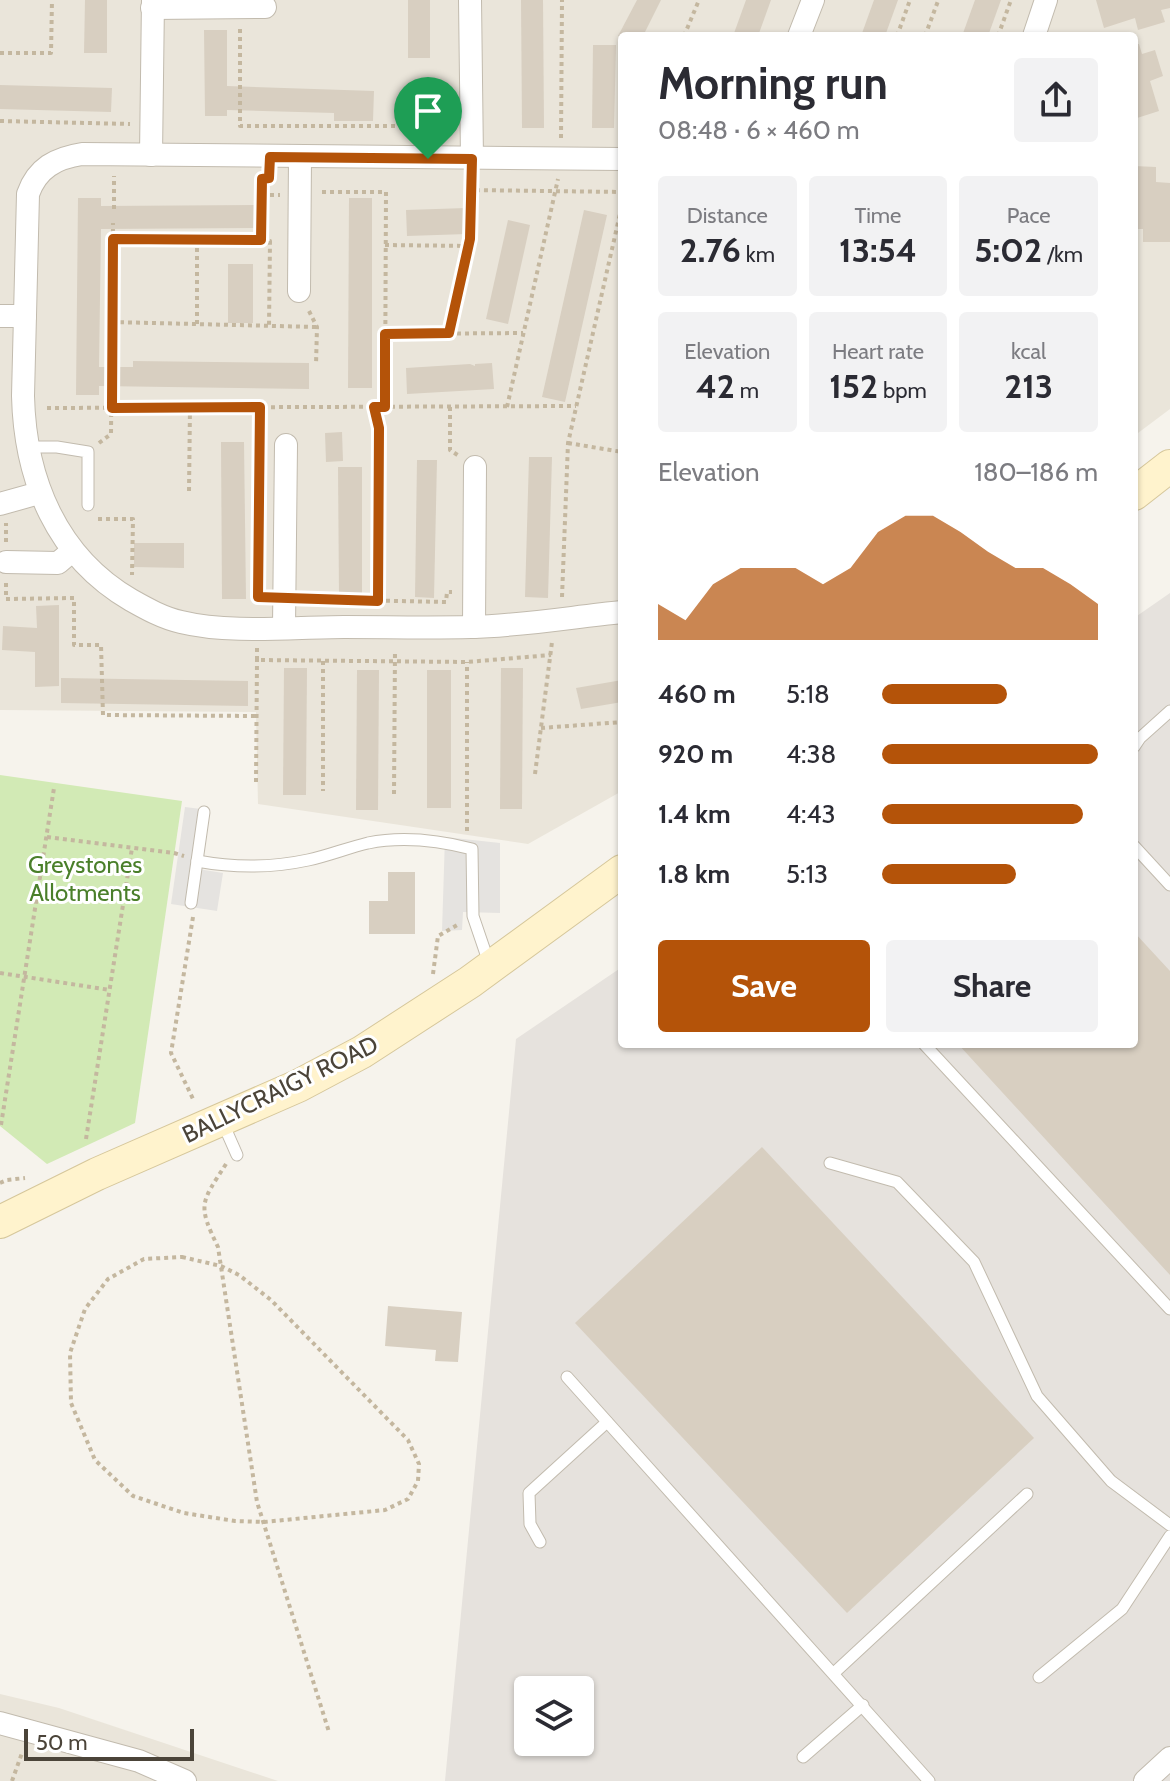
<!DOCTYPE html>
<meta charset="utf-8">
<style>
body{margin:0;font-family:Cabin,sans-serif;background:#f2f2f3;color:#2b2b33;height:100vh;display:flex;flex-direction:column;font-size:30px;white-space:nowrap}
*{box-sizing:border-box;margin:0}
p{font-size:26px;color:#7c7c81}
.icon{flex:none;width:44px;height:44px;fill:none;stroke:currentColor;stroke-width:2;stroke-linecap:round;stroke-linejoin:round}
.map{position:relative;flex:1;overflow:hidden}
.side{position:absolute;left:618px;top:32px;width:520px;height:1016px;display:flex;flex-direction:column;background:#fff;border-radius:8px;box-shadow:0 2px 6px #0004}
.side>*{flex:none}
.controls{position:absolute;left:514px;top:1676px;display:grid;gap:16px}
.controls a{display:grid;place-items:center;width:80px;height:80px;border-radius:8px;background:#fff;box-shadow:0 2px 6px #0004;font-size:40px}
.scale{position:absolute;left:24px;bottom:20px;width:170px;box-sizing:border-box;padding-left:8px;border:4px solid #4b4439;border-top:0;font-size:22px;line-height:28px;white-space:nowrap;color:#4b4439;-webkit-text-stroke:6px #fff;paint-order:stroke}
.pin{position:absolute;display:grid;place-items:center;width:68px;height:68px;color:#fff;margin:-82px -34px;border-radius:50% 50% 50% 0;rotate:-45deg;box-shadow:0 0 8px #0007}
.pin .icon{rotate:45deg}
.round{display:grid;place-items:center;flex:none;width:84px;height:84px;border-radius:8px;background:#f2f2f3}
.summary{display:flex;align-items:center;justify-content:space-between;height:136px;padding:0 40px}
h1{font-size:44px;font-weight:700;line-height:60px}
.metrics{display:grid;grid-template-columns:repeat(3,1fr);gap:12px;height:136px;padding:8px 40px}
.metrics div{display:grid;align-content:center;border-radius:8px;background:#f2f2f3;text-align:center}
.metrics b{font-size:34px;font-weight:700}
.metrics small{font-size:22px;font-weight:400}
.metrics p{font-size:22px}
.chart{height:224px;padding:16px 40px}
.chart p{display:flex;justify-content:space-between}
.chart svg{width:100%;height:144px;margin-top:8px;fill:#b45309;opacity:.7}
.primary-button{display:flex;gap:16px;margin-top:auto;padding:16px 40px}
.primary-button a{flex:1;height:92px;border-radius:8px;background:#b45309;color:#fff;font-size:32px;font-weight:700;line-height:92px;text-align:center}
.primary-button a+a{background:#f2f2f3;color:#2b2b33}
ul{padding:0 40px;list-style:none;font-size:26px}
li{display:grid;grid-template-columns:128px 96px 1fr;align-items:center;height:60px}
li i{height:20px;border-radius:10px;background:#b45309}
.map>svg:first-child{display:block}
.residential{fill:#eae5da}
.industrial{fill:#e6e2dd;fill-rule:evenodd}
.green{fill:#d2eab5}
.parking{fill:#e5e3e0}
.building{fill:#d8cfc1}
.lines{fill:none;stroke-linecap:round;stroke-linejoin:round}
.service-casing{stroke:#c2bbae;stroke-width:13}
.minor-casing{stroke:#c2bbae;stroke-width:24}
.secondary-casing{stroke:#d6c79b;stroke-width:34}
.path{stroke:#c4b79f;stroke-width:4;stroke-dasharray:4 4;stroke-linecap:butt}
.service{stroke:#fff;stroke-width:11}
.minor{stroke:#fff;stroke-width:22}
.secondary{stroke:#fff3cd;stroke-width:32}
.route-casing{stroke:#fff;stroke-width:16}
.route{stroke:#b45309;stroke-width:10}
.labels{text-anchor:middle;dominant-baseline:central;stroke-width:6;stroke-linejoin:round;paint-order:stroke}
.park-label{font-size:24px;fill:#4a7f2a;stroke:#fff}
.street-label{font-size:24px;fill:#4b4439;stroke:#fff}
</style>
<div class="map">
<svg width="1170" height="1781" viewBox="0 0 1170 1781">
<rect width="100%" height="100%" fill="#f6f3ec"/>
<g class="residential">
<polygon points="0,0 1170,0 1170,409 1134,436 1134,36 622,36 622,791 528,844 258,804 256,712 0,710"/>
<polygon points="0,1694 59,1708 278,1781 0,1781"/>
</g>
<path class="industrial" d="M1170,593V1781H445L516,1039L622,967V1044H1134V618ZM528,1690H580V1742H528Z"/>
<polygon class="green" points="0,775 182,801 135,1123 47,1164 0,1126"/>
<g class="parking">
<polygon points="185,807 201,809 192,868 223,873 217,911 171,904"/>
<polygon points="445,837 500,843 500,913 463,912 462,930 442,931"/>
</g>
<g class="building">
<polygon points="85,0 107,0 107,53 84,53"/>
<rect x="408" y="0" width="22" height="58"/>
<polygon points="521,0 543,0 544,128 522,128"/>
<polygon points="637,0 661,0 643,36 618,36"/>
<polygon points="746,0 771,0 758,36 733,36"/>
<polygon points="874,0 898,0 885,36 861,36"/>
<polygon points="975,0 1001,0 988,36 962,36"/>
<polygon points="1096,0 1170,0 1170,8 1161,10 1165,22 1138,30 1135,18 1104,28"/>
<polygon points="204,30 227,30 227,86 374,91 373,121 334,121 334,113 227,110 227,116 205,116"/>
<polygon points="1134,44 1139,44 1142,54 1155,50 1163,76 1150,81 1159,111 1134,119"/>
<polygon points="593,45 616,45 614,128 592,128"/>
<polygon points="0,85 112,88 111,112 0,109"/>
<polygon points="401,92 422,92 421,122 403,122"/>
<polygon points="1134,166 1156,167 1156,182 1170,183 1170,242 1143,242 1143,229 1134,229"/>
<polygon points="78,198 101,198 101,206 255,205 255,228 101,229 99,367 133,367 133,361 309,363 309,389 99,386 99,395 76,395"/>
<polygon points="349,198 372,198 372,388 348,388"/>
<polygon points="466,208 467,234 407,236 406,210"/>
<polygon points="584,210 607,215 565,402 542,397"/>
<polygon points="508,220 530,225 508,324 486,319"/>
<rect x="228" y="264" width="25" height="59"/>
<polygon points="492,363 494,389 407,394 406,368 470,364 475,366 475,364"/>
<polygon points="342,432 343,461 326,462 325,433"/>
<polygon points="221,442 244,442 246,599 222,599"/>
<polygon points="529,457 552,457 548,598 525,597"/>
<polygon points="417,460 437,460 434,598 415,597"/>
<polygon points="338,467 362,467 362,595 339,595"/>
<polygon points="134,543 184,543 184,568 134,567"/>
<polygon points="59,605 59,686 35,687 35,652 2,650 3,626 37,628 36,606"/>
<polygon points="284,668 307,668 306,795 283,795"/>
<polygon points="501,668 523,668 522,809 500,809"/>
<polygon points="357,670 379,670 378,810 356,810"/>
<rect x="427" y="670" width="24" height="138"/>
<polygon points="61,678 248,681 248,706 61,703"/>
<polygon points="622,680 622,702 581,709 576,688"/>
<polygon points="388,872 415,872 415,934 369,934 369,901 388,901"/>
<polygon points="1134,932 1170,971 1170,1275 958,1044 1134,1044"/>
<polygon points="762,1147 1034,1438 847,1613 575,1323"/>
<polygon points="388,1306 462,1312 458,1362 435,1361 436,1350 385,1346"/>
</g>
<g class="lines">
<defs>
<g id="service">
<polyline points="28,447 57,447 88,452 88,505"/>
<polyline points="1134,747 1140,738 1170,711"/>
<polyline points="1134,846 1170,885"/>
<path d="M197,861C235,868 271,868 308,860C328,856 347,848 368,843C403,836 437,840 472,849L473,916L489,963"/>
<polyline points="191,903 204,812"/>
<polyline points="924,1044 1170,1309"/>
<polyline points="222,1121 237,1155"/>
<polyline points="830,1163 897,1182 974,1262 1037,1396 1111,1481 1170,1525"/>
<polyline points="567,1377 929,1781"/>
<polyline points="540,1542 530,1524 529,1493 607,1422"/>
<polyline points="834,1673 1027,1494"/>
<polyline points="1039,1677 1122,1609 1170,1536"/>
<polyline points="803,1757 863,1705"/>
</g>
<g id="minor">
<polyline points="470,0 472,159"/>
<polyline points="152,8 265,7"/>
<polyline points="799,36 813,0"/>
<polyline points="1034,36 1046,0"/>
<polyline points="151,155 153,0"/>
<path d="M622,159L82,154C56,158 37,168 28,194L23,396C25,480 57,557 131,600C147,609 163,618 181,622C230,634 293,627 344,627C386,627 429,628 471,627C521,626 572,617 622,612"/>
<polyline points="299,291 300,157"/>
<polyline points="0,316 25,316"/>
<polyline points="0,504 39,493"/>
<polyline points="6,562 58,563 72,551"/>
<polyline points="284,627 286,445"/>
<polyline points="474,627 475,467"/>
<polyline points="0,1723 139,1761 185,1781"/>
<polyline points="1145,1781 1170,1758"/>
</g>
<g id="secondary">
<polyline points="1134,494 1170,466"/>
<polyline points="0,1222 97,1174 298,1086 362,1052 470,982 622,871"/>
</g>
</defs>
<use href="#service" class="service-casing"/>
<use href="#minor" class="minor-casing"/>
<use href="#secondary" class="secondary-casing"/>
<g class="path">
<polyline points="240,29 240,126 427,126 427,136"/>
<polyline points="684,36 699,0"/>
<polyline points="897,36 910,0"/>
<polyline points="925,36 938,1"/>
<polyline points="998,36 1011,0"/>
<polyline points="0,53 51,53 52,0"/>
<polyline points="0,121 130,124"/>
<polyline points="561,138 562,0"/>
<polyline points="264,178 262,179 261,240 270,241 269,326"/>
<polyline points="471,180 470,190 622,192"/>
<polyline points="322,192 386,192 385,407"/>
<polyline points="262,195 280,195"/>
<polyline points="114,209 114,176"/>
<polyline points="113,239 261,240"/>
<polyline points="385,245 469,246"/>
<polyline points="309,311 317,327 316,365"/>
<polyline points="112,322 317,327"/>
<polyline points="197,324 197,240"/>
<polyline points="449,333 470,239 470,190"/>
<polyline points="385,334 523,333"/>
<polyline points="260,407 258,597 261,597"/>
<polyline points="374,407 379,428 378,600"/>
<polyline points="450,407 450,450 459,456"/>
<polyline points="507,407 558,179"/>
<polyline points="47,408 576,406"/>
<polyline points="99,443 111,434 113,223"/>
<polyline points="568,443 622,452"/>
<polyline points="189,491 190,407"/>
<polyline points="98,519 133,519 132,575"/>
<polyline points="6,542 6,523"/>
<polyline points="6,583 6,599 74,598 74,645 101,645 103,715 256,716"/>
<polyline points="562,597 568,443 622,205"/>
<polyline points="306,599 446,602 447,592 452,592"/>
<polyline points="257,648 257,660 467,662 551,655"/>
<polyline points="323,661 323,791"/>
<polyline points="541,728 622,722"/>
<polyline points="535,774 552,642"/>
<polyline points="256,782 257,660"/>
<polyline points="394,794 395,650"/>
<polyline points="467,831 467,662"/>
<polyline points="47,837 174,853 184,856"/>
<polyline points="193,917 171,1053 194,1101"/>
<polyline points="0,973 110,990"/>
<polyline points="433,974 438,936 459,924"/>
<polyline points="1,1125 54,788"/>
<polyline points="86,1139 132,848"/>
<path d="M226,1164C201,1203 197,1204 218,1247L257,1502L329,1732"/>
<polyline points="0,1183 7,1180 25,1178"/>
<polygon points="182,1257 221,1266 239,1275 271,1300 408,1440 419,1464 418,1481 408,1499 385,1510 264,1522 235,1521 184,1513 133,1496 95,1460 71,1403 70,1353 85,1309 108,1279 144,1259"/>
<polyline points="12,1781 22,1753"/>
</g>
<use href="#service" class="service"/>
<use href="#minor" class="minor"/>
<use href="#secondary" class="secondary"/>
</g>
<g class="lines">
<defs>
<polygon id="route" points="270,157 472,159 470,239 449,333 385,334 385,407 374,407 379,428 378,601 258,597 260,407 112,408 113,239 261,240 262,179 269,178"/>
</defs>
<use href="#route" class="route-casing"/>
<use href="#route" class="route"/>
</g>
<g class="labels">
<g class="park-label">
<text x="85" y="864">Greystones<tspan x="85" dy="28">Allotments</tspan></text>
</g>
<g class="street-label">
<text transform="translate(280 1089) rotate(-26)">BALLYCRAIGY ROAD</text>
</g>
</g>
</svg>
<div class="controls">
<a><svg class="icon" aria-label="layers" viewBox="0 0 24 24"><path d="M12 4l9 5-9 5-9-5zM3 14l9 5 9-5"/></svg></a>
</div>
<div class="scale">50 m</div>
<div class="pin" style="left:428px;top:159px;background:#1e9e55"><svg class="icon" aria-label="arrive" viewBox="0 0 24 24"><path d="M6 21V4h12l-3 4 3 4H6"/></svg></div>
<section class="side">
<div class="summary"><div><h1>Morning run</h1><p>08:48 · 6 × 460 m</p></div><a class="round"><svg class="icon" aria-label="share" viewBox="0 0 24 24"><path d="M12 15V3M7 8l5-5 5 5M5 13v7h14v-7"/></svg></a></div>
<div class="metrics">
<div><p>Distance</p><b>2.76<small> km</small></b></div>
<div><p>Time</p><b>13:54</b></div>
<div><p>Pace</p><b>5:02<small> /km</small></b></div>
</div>
<div class="metrics">
<div><p>Elevation</p><b>42<small> m</small></b></div>
<div><p>Heart rate</p><b>152<small> bpm</small></b></div>
<div><p>kcal</p><b>213</b></div>
</div>
<div class="chart"><p><span>Elevation</span>180–186 m</p>
<svg viewBox="0 0 160 44" preserveAspectRatio="none"><path d="M0 44V33L10 38L20 27L30 22L40 22L50 22L60 27L70 22L80 11L90 6L100 6L110 11L120 17L130 22L140 22L150 27L160 33V44z"/></svg>
</div>
<ul>
<li><b>460 m</b>5:18<i style="width:58%"></i></li>
<li><b>920 m</b>4:38<i style="width:100%"></i></li>
<li><b>1.4 km</b>4:43<i style="width:93%"></i></li>
<li><b>1.8 km</b>5:13<i style="width:62%"></i></li>
</ul>
<div class="primary-button"><a>Save</a><a>Share</a></div>
</section>
</div>
